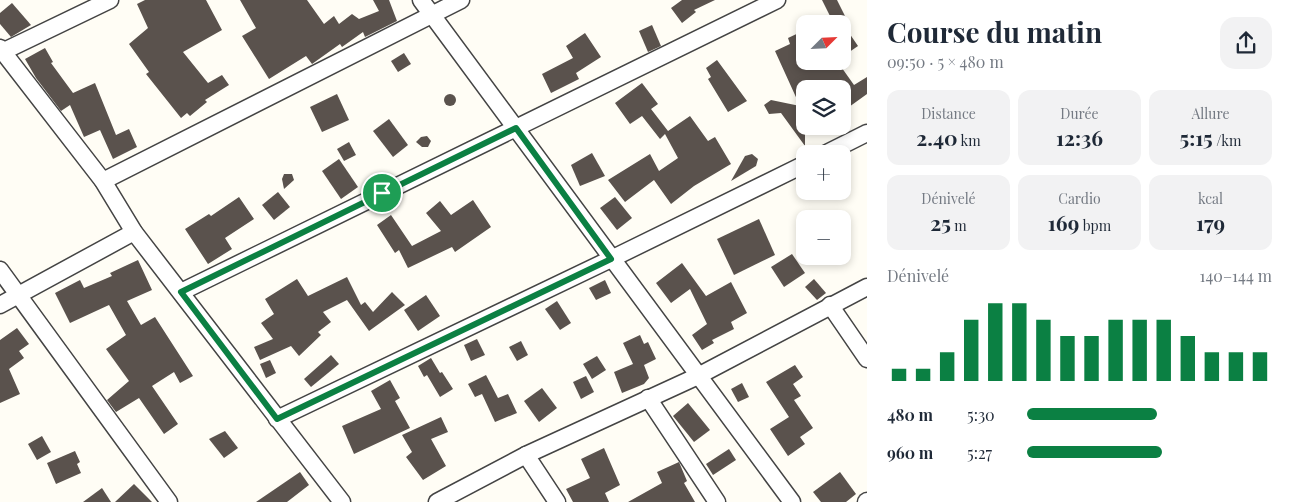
<!DOCTYPE html>
<html lang="fr">
<meta charset="utf-8">
<style>
body{margin:0;font-family:"Playfair Display",serif;background:#f2f2f3;color:#1f2937;height:100vh;display:flex;flex-direction:column;font-size:19px;white-space:nowrap}
*{box-sizing:border-box;margin:0}
p{font-size:16px;color:#747a83}
.icon{flex:none;width:28px;height:28px;fill:none;stroke:currentColor;stroke-width:2;stroke-linecap:round;stroke-linejoin:round}
.map{position:relative;flex:1;overflow:hidden}
.side{display:flex;flex-direction:column;background:#fff;width:425px}
.side>*{flex:none}
.needle{width:32px;rotate:66deg}
.tools{position:absolute;left:796px;top:15px;display:grid;gap:10px}
.tools a{display:grid;place-items:center;width:55px;height:55px;border-radius:10px;background:#fff;box-shadow:0 2px 8px #0003;font-size:25px}
.pin{position:absolute;display:grid;place-items:center;width:42px;height:42px;color:#fff;margin:-21px;border:2px solid #fff;border-radius:50%;box-shadow:0 1px 5px #0007}
.round{display:grid;place-items:center;flex:none;width:52px;height:52px;border-radius:15px;background:#f2f2f3}
.summary{display:flex;align-items:center;justify-content:space-between;height:85px;padding:0 20px}
h1{font-size:28px;font-weight:700;line-height:38px}
.metrics{display:grid;grid-template-columns:repeat(3,1fr);gap:8px;height:85px;padding:5px 20px}
.metrics div{display:grid;align-content:center;border-radius:12px;background:#f2f2f3;text-align:center}
.metrics b{font-size:21px;font-weight:700}
.metrics small{font-size:14px;font-weight:400}
.metrics p{font-size:14px}
.chart{height:140px;padding:10px 20px}
.chart p{display:flex;justify-content:space-between}
.chart svg{width:100%;height:90px;margin-top:5px;stroke:#0b8043;stroke-width:6}
ul{padding:0 20px;list-style:none;font-size:16px}
li{display:grid;grid-template-columns:80px 60px 1fr;align-items:center;height:38px}
li i{height:12px;border-radius:6px;background:#0b8043}
main{display:flex;flex:1;min-height:0}
.map>svg:first-child{display:block}
.building{fill:#5a524d}
.lines{fill:none;stroke-linecap:round;stroke-linejoin:round}
.minor-casing{stroke:#444;stroke-width:19}
.minor{stroke:#fff;stroke-width:16}
.route-casing{stroke:#fff;stroke-width:10}
.route{stroke:#0b8043;stroke-width:6}
</style>
<main>
<div class="map">
<svg width="867" height="502" viewBox="0 0 867 502">
<rect width="100%" height="100%" fill="#fffdf5"/>
<g class="building">
<polygon points="145,0 206,0 222,30 183,52 208,83 222,75 229,85 205,100 207,102 190,116 187,113 181,118 146,74 149,72 129,44 148,28 137,4"/>
<polygon points="240,0 307,0 324,24 334,16 339,24 352,14 359,19 379,11 373,0 389,0 397,21 365,37 363,32 342,47 340,44 312,64 306,56 269,79 242,36 256,28"/>
<polygon points="682,0 715,0 694,10 696,12 682,23 671,8"/>
<polygon points="822,0 837,0 849,24 843,24 858,46 842,57 842,24 834,24"/>
<polygon points="12,3 31,25 11,37 0,24 0,13"/>
<polygon points="652,25 661,46 648,52 639,31"/>
<polygon points="805,30 805,61 837,61 854,85 867,77 867,94 842,112 842,89 805,89 805,146 781,113 769,114 764,105 771,100 800,106 775,51 790,44 788,38"/>
<polygon points="585,33 601,57 576,73 579,79 551,93 542,74 573,58 566,46"/>
<polygon points="45,48 53,62 51,63 73,93 95,83 116,135 129,129 137,147 113,159 100,130 84,137 70,105 61,111 36,78 25,59"/>
<polygon points="404,53 411,64 398,72 391,61"/>
<polygon points="717,60 747,101 728,112 708,79 711,77 706,68"/>
<polygon points="642,83 658,104 651,109 668,131 690,116 708,141 715,137 731,164 694,186 671,204 654,180 625,202 608,180 650,154 659,171 678,158 665,134 660,139 642,116 630,124 615,103"/>
<circle cx="450" cy="100" r="6"/>
<polygon points="337,94 349,120 322,132 310,107"/>
<polygon points="389,119 408,145 393,157 373,131"/>
<polygon points="427,136 431,141 428,147 422,147 416,142 421,137"/>
<polygon points="349,142 356,155 344,161 337,149"/>
<polygon points="592,153 605,176 580,186 571,165"/>
<polygon points="752,154 758,159 756,166 731,181 745,156"/>
<polygon points="339,159 358,187 341,199 322,171"/>
<polygon points="284,174 292,174 294,180 284,189 282,179"/>
<polygon points="278,192 290,207 274,220 262,205"/>
<polygon points="239,197 254,219 225,238 232,249 208,264 185,229 209,214 211,216"/>
<polygon points="615,197 632,218 617,230 600,208"/>
<polygon points="473,200 491,227 455,252 452,247 408,268 399,250 395,253 377,225 391,215 412,246 441,231 426,213 440,201 451,215"/>
<polygon points="759,219 775,255 734,275 717,239"/>
<polygon points="792,254 805,273 784,287 771,267"/>
<polygon points="138,260 152,290 127,301 141,325 155,317 193,376 180,383 174,372 152,386 178,424 164,434 139,398 116,412 107,400 129,381 106,349 126,335 109,305 70,323 55,293 80,280 84,288 112,276 110,273"/>
<polygon points="682,263 706,296 731,282 747,313 731,322 734,329 712,340 714,343 702,350 692,335 707,324 690,289 671,303 656,283"/>
<polygon points="347,277 361,305 365,302 373,312 392,292 405,305 369,331 347,300 323,312 331,322 318,332 321,335 299,356 291,346 260,360 254,347 273,339 261,323 274,314 265,299 297,279 308,296"/>
<polygon points="814,279 826,293 817,300 805,287"/>
<polygon points="605,280 611,293 596,300 589,288"/>
<polygon points="426,295 440,316 418,331 404,310"/>
<polygon points="557,301 571,323 560,330 545,309"/>
<polygon points="17,328 29,344 19,351 24,358 9,369 20,394 0,403 0,340"/>
<polygon points="640,335 644,344 648,342 656,359 644,365 649,378 644,384 622,393 614,372 633,364 623,343"/>
<polygon points="477,339 485,355 471,361 464,345"/>
<polygon points="521,341 528,355 517,361 509,347"/>
<polygon points="331,355 339,364 311,387 304,379"/>
<polygon points="597,356 606,370 592,379 583,364"/>
<polygon points="431,358 440,373 442,372 453,389 440,397 427,375 424,377 418,366"/>
<polygon points="270,360 276,373 266,378 260,364"/>
<polygon points="795,365 803,377 793,384 801,396 794,400 813,428 800,437 805,444 788,456 770,429 789,417 766,382"/>
<polygon points="486,375 498,398 508,394 517,413 495,422 482,394 475,397 468,384"/>
<polygon points="586,376 594,392 581,399 573,382"/>
<polygon points="390,380 400,398 395,401 410,428 354,454 342,426 381,409 371,391"/>
<polygon points="742,383 749,397 738,402 731,389"/>
<polygon points="542,388 557,408 539,422 524,401"/>
<polygon points="688,403 710,430 694,442 673,416"/>
<polygon points="441,417 448,432 431,439 446,466 423,480 406,457 412,452 402,435"/>
<polygon points="225,431 238,448 224,458 209,439"/>
<polygon points="42,436 51,452 37,460 28,444"/>
<polygon points="604,448 620,485 605,493 609,502 573,502 566,489 590,478 581,459"/>
<polygon points="729,449 736,460 713,475 706,464"/>
<polygon points="75,451 80,462 77,464 81,473 56,484 47,463"/>
<polygon points="679,462 687,481 684,483 695,502 628,502 662,483 657,472"/>
<polygon points="300,472 309,485 287,502 256,502"/>
<polygon points="840,472 856,494 846,502 821,502 813,492"/>
<polygon points="134,484 152,502 115,502"/>
<polygon points="102,488 111,502 83,502"/>
</g>
<g class="lines">
<defs>
<g id="minor">
<polyline points="421,0 792,502"/>
<polyline points="0,48 103,181 134,232 342,502"/>
<polyline points="0,53 110,0"/>
<polyline points="825,154 867,133"/>
<polyline points="103,181 461,0"/>
<polyline points="0,270 169,502"/>
<polyline points="181,292 777,0"/>
<polyline points="0,305 134,232"/>
<polyline points="830,305 867,359"/>
<polyline points="648,398 717,502"/>
<polyline points="277,419 611,259 805,164"/>
<polyline points="526,455 557,502"/>
<polyline points="437,502 526,455 698,376 867,287"/>
<polyline points="866,502 867,501"/>
</g>
</defs>
<use href="#minor" class="minor-casing"/>
<use href="#minor" class="minor"/>
</g>
<g class="lines">
<defs>
<polygon id="route" points="516,128 611,259 277,419 181,292"/>
</defs>
<use href="#route" class="route-casing"/>
<use href="#route" class="route"/>
</g>
</svg>
<div class="tools">
<a><svg class="needle" viewBox="-14 -14 28 28"><path d="M0-13l5 13h-10z" fill="#e53935"/><path d="M0 13l5-13h-10z" fill="#747a83"/></svg></a>
<a><svg class="icon" aria-label="layers" viewBox="0 0 24 24"><path d="M12 4l9 5-9 5-9-5zM3 14l9 5 9-5"/></svg></a>
<a>+</a>
<a>−</a>
</div>
<div class="pin" style="left:382px;top:193px;background:#1e9e55"><svg class="icon" aria-label="arrive" viewBox="0 0 24 24"><path d="M6 21V4h12l-3 4 3 4H6"/></svg></div>
</div>
<section class="side">
<div class="summary"><div><h1>Course du matin</h1><p>09:50 · 5 × 480 m</p></div><a class="round"><svg class="icon" aria-label="share" viewBox="0 0 24 24"><path d="M12 15V3M7 8l5-5 5 5M5 13v7h14v-7"/></svg></a></div>
<div class="metrics">
<div><p>Distance</p><b>2.40<small> km</small></b></div>
<div><p>Durée</p><b>12:36</b></div>
<div><p>Allure</p><b>5:15<small> /km</small></b></div>
</div>
<div class="metrics">
<div><p>Dénivelé</p><b>25<small> m</small></b></div>
<div><p>Cardio</p><b>169<small> bpm</small></b></div>
<div><p>kcal</p><b>179</b></div>
</div>
<div class="chart"><p><span>Dénivelé</span>140–144 m</p>
<svg viewBox="0 0 160 44" preserveAspectRatio="none"><path d="M5 44V38M15 44V38M25 44V30M35 44V14M45 44V6M55 44V6M65 44V14M75 44V22M85 44V22M95 44V14M105 44V14M115 44V14M125 44V22M135 44V30M145 44V30M155 44V30"/></svg>
</div>
<ul>
<li><b>480 m</b>5:30<i style="width:53%"></i></li>
<li><b>960 m</b>5:27<i style="width:55%"></i></li>
</ul>
</section>
</main>
